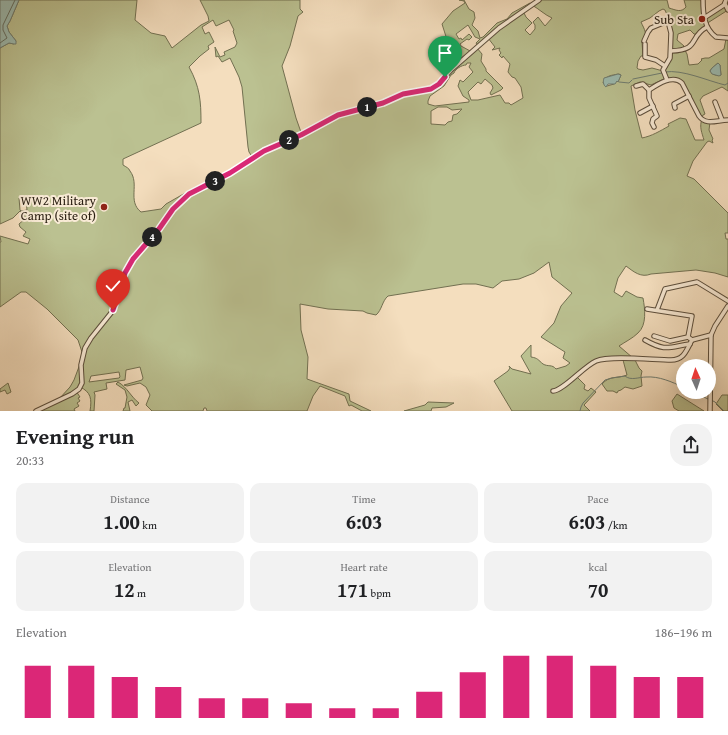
<!DOCTYPE html>
<meta charset="utf-8">
<style>
body{margin:0;font-family:"Gentium Book Plus",serif;background:#f2f2f2;color:#202124;height:100vh;display:flex;flex-direction:column;font-size:15px;white-space:nowrap}
*{box-sizing:border-box;margin:0}
p{font-size:13px;color:#757577}
.icon{flex:none;width:22px;height:22px;fill:none;stroke:currentColor;stroke-width:2;stroke-linecap:round;stroke-linejoin:round}
.map{position:relative;height:411px;overflow:hidden}
.drawer{display:flex;flex-direction:column;background:#fff;flex:1}
.drawer>*{flex:none}
.needle{width:26px;rotate:357deg}
.tools{position:absolute;left:676px;top:359px;display:grid;gap:8px}
.tools a{display:grid;place-items:center;width:40px;height:40px;border-radius:50%;background:#fff;box-shadow:0 4px 16px #0002;font-size:20px}
.pin{position:absolute;display:grid;place-items:center;width:34px;height:34px;color:#fff;margin:-41px -17px;border-radius:50% 50% 50% 0;rotate:-45deg;box-shadow:0 0 4px #0007}
.pin .icon{rotate:45deg}
.km{position:absolute;width:20px;height:20px;margin:-10px;border-radius:50%;background:#222;color:#fff;font-size:11px;line-height:20px;text-align:center}
.round{display:grid;place-items:center;flex:none;width:42px;height:42px;border-radius:16px;background:#f2f2f2}
.summary{display:flex;align-items:center;justify-content:space-between;height:68px;padding:0 16px}
h1{font-size:22px;font-weight:700;line-height:30px}
.metrics{display:grid;grid-template-columns:repeat(3,1fr);gap:6px;height:68px;padding:4px 16px}
.metrics div{display:grid;align-content:center;border-radius:10px;background:#f2f2f2;text-align:center}
.metrics b{font-size:20px;font-weight:700}
.metrics small{font-size:11px;font-weight:400}
.metrics p{font-size:11px}
.chart{height:112px;padding:8px 16px}
.chart p{display:flex;justify-content:space-between}
.chart svg{width:100%;height:72px;margin-top:4px;stroke:#db2777;stroke-width:6}
.map>svg:first-child{display:block}
.green{fill:#bbc191;stroke:#727051;fill-rule:evenodd}
.water{fill:#9cbcb2;stroke:#6e7d72}
.lines{fill:none;stroke-linecap:round;stroke-linejoin:round}
.shore{stroke:#626d62;stroke-width:1}
.stream{stroke:#6e7d72;stroke-width:1}
.minor-casing{stroke:#5c4e3c;stroke-width:5.5}
.minor{stroke:#f8ead5;stroke-width:3.5}
.route-casing{stroke:#fff;stroke-width:8}
.route{stroke:#db2777;stroke-width:5}
.poi-dot{fill:#8f2418;stroke:#f8ead5;stroke-width:1.5}
.labels{text-anchor:middle;dominant-baseline:central;stroke-width:4;stroke-linejoin:round;paint-order:stroke}
.poi-label{font-size:13px;fill:#291e11;stroke:#f8ead5;text-anchor:end}
</style>
<div class="map">
<svg width="728" height="411" viewBox="0 0 728 411">
<rect width="100%" height="100%" fill="#f4debe"/>
<filter id="stains"><feTurbulence type="fractalNoise" baseFrequency=".005" numOctaves="4"/><feColorMatrix values="0 0 0 0 .2 0 0 0 0 .09 0 0 0 0 .02 0 0 0 .5 -.17"/></filter>
<radialGradient id="worn" r=".72"><stop offset=".6" stop-color="#630" stop-opacity="0"/><stop offset="1" stop-color="#630" stop-opacity=".3"/></radialGradient>
<g class="green">
<path d="M19,0H137L135,20L151,33L165,36L172,48L201,25L209,21L208,16L200,0H300V9L303,12L298,16L290,46L282,66L296,118L302,135L340,114L383,103L398,96L427,90L443,79L449,46L442,24L453,11L465,3L464,1L459,0H464L469,9L474,12L475,18L472,25L478,31L480,38L483,37L497,23L507,19L512,13L530,3L533,5L539,0H667L669,8C676,10 681,13 686,7L684,0H703V16L724,5L728,10L706,24L707,27L698,35L694,34L690,30L678,34L677,40L684,46L683,47L687,54L689,65L698,64L702,60L701,59L705,58H709L724,49L726,39L728,38V91L722,87L703,96L700,100L705,114L703,115L702,117L680,81L666,78L651,85L640,82L631,86L635,110L642,138C652,136 660,131 669,126L668,124L680,118L686,119L695,140H704C702,133 699,127 702,119L710,122L709,130L713,139L712,140L713,143L709,141L707,142L693,161L687,176L694,179L728,213V233H725L726,239H728V277L715,273L696,270L651,274C641,278 634,272 626,266L618,278L614,292L622,297L626,291L637,297L643,298C645,309 647,325 638,333C633,338 625,342 619,346L633,358L597,360L576,376L585,385L584,389L588,391L591,388L596,392L584,405L590,411H512L494,381L508,371L510,368L509,366L512,369L531,374L521,356L531,345V357C538,358 538,360 543,364C548,367 552,364 556,369L566,366L570,363L563,358L565,352L541,337L554,323L561,306L572,293L552,277L549,262L534,273L519,279L502,281L493,288L476,284H463L388,296C382,301 382,310 376,315L367,313L363,311L328,309L300,304L301,330L308,357L307,379L349,394L350,401L371,411H362L351,405L349,406L345,396L320,386L313,396L307,411H207L206,408H204L203,411H152L146,405L150,395L146,387L140,383L127,386L124,385L142,380L143,378L140,367L126,370L125,380L106,383L107,389L94,392L95,395L94,411H90C92,399 91,392 80,387L76,391L80,397L78,398L80,401L77,403L79,406L74,409L75,411H37L59,399L70,387L74,380L80,364L82,352L78,340L47,309L26,292H21L0,307V242H1L0,236L28,244L30,239L23,236L26,232L20,227L19,224L26,218L20,211L13,218L0,224V48L9,43L14,44L16,41L9,32L7,26L10,21ZM532,5C539,9 545,15 552,18L545,26L538,17L533,22L535,25V29L530,35L525,30L532,23L526,17L523,11ZM663,9L665,10L668,17L667,18L670,24V61L663,71L652,68L643,70L638,69L637,68L638,61L641,56H643L642,42C649,35 644,29 641,22L650,18L659,11ZM213,20L216,26L229,20L234,30L233,31L237,43L235,47L224,52L225,55L220,57L215,47L216,57L218,56L222,62L230,58L239,77L242,87L248,147L249,152L253,158L197,190L187,192L166,204L161,209L141,212C127,201 140,184 130,171C129,168 126,167 123,165V159L201,123C201,101 200,87 189,67L200,56L209,49L208,46L214,42L209,32L205,34L202,27ZM468,25L475,37L480,39L476,43L478,46L488,38L495,47L492,50L500,48L499,50L501,53L499,55L502,58L503,56L510,64L508,72L512,77L515,78L521,87L523,98L511,105L509,103H505L500,95L478,100H471L468,92L478,82L481,84L485,79L492,85L493,88L490,93L491,95L501,90L503,88L486,71V69L481,61L482,54L477,48L472,52L461,46L460,44L467,39L469,40L472,37L469,34L462,40L461,38L459,39L456,34ZM467,63H471L469,67L473,72L463,82L460,80L458,86L463,96L469,100V102L435,106L428,104V101L430,96L444,86L451,75L454,73C455,69 462,65 466,65ZM718,63L720,65L721,75C717,76 713,75 710,71L712,68ZM619,74L621,75L618,82L617,81L614,84L607,86L603,83C604,76 612,75 619,74ZM438,107H447L452,110L462,109L457,114L453,115L452,121L448,122L445,125L431,124V111ZM19,198L26,199L27,210L21,211L20,210ZM119,372L120,377L119,378L89,382L91,376Z"/>
<path d="M623,360H635L639,368L642,371L641,376L642,386L633,389L625,387L621,390L618,391L617,393L613,391H607L602,384C610,375 617,379 627,375Z"/>
<path d="M118,382C127,387 131,397 139,403L136,406L132,400L128,402L130,411H123L124,408H125L127,397L125,390L116,384Z"/>
<polygon points="8,383 11,392 7,394 5,390 0,392 0,389"/>
<polygon points="677,394 704,411 679,411 674,408 672,401"/>
<polygon points="722,395 728,395 728,411 723,411 716,404"/>
<polygon points="428,402 454,403 446,407 432,408 431,411 404,411 425,405"/>
</g>
<g class="water">
<polygon points="0,0 19,0 10,21 7,26 9,32 16,41 16,44 14,44 9,43 0,48"/>
<polygon points="718,63 720,65 721,75 719,76 712,74 710,71 712,68"/>
<path d="M618,74L621,75L618,82L617,81L615,84H608L606,87C603,85 603,81 604,78Z"/>
</g>
<g class="lines">
<polyline class="shore" points="0,43 7,38 3,30 3,25 15,0"/>
<g class="stream">
<path d="M665,72C682,69 708,81 725,85L728,83"/>
<polyline points="633,79 662,73"/>
<polyline points="619,82 629,83 632,80"/>
<polyline points="693,392 708,399"/>
<polyline points="711,400 715,402 724,411"/>
<path d="M580,411L581,407L583,403L605,380L612,378L625,376C631,381 639,377 646,377C659,376 672,382 683,387"/>
</g>
<defs>
<g id="minor">
<path d="M703,0C703,14 704,28 716,37L728,38"/>
<polyline points="725,4 728,10"/>
<polyline points="704,18 724,5 726,0"/>
<polyline points="644,41 648,32 651,28 668,21 671,33 670,58 663,70 667,80"/>
<polyline points="645,44 645,57 656,60 665,66"/>
<path d="M671,51C701,50 688,37 707,27"/>
<polyline points="636,86 643,84 649,90"/>
<polyline points="715,102 722,120"/>
<polyline points="675,108 674,104 689,96"/>
<polyline points="640,113 653,106"/>
<path d="M654,127L652,123L653,119L657,116L649,98V90C658,84 673,74 682,83L699,116C706,126 717,120 728,120"/>
<polyline points="647,309 692,316 688,337 692,340"/>
<polyline points="657,310 665,289 697,282 728,301"/>
<polyline points="654,336 670,341 688,337"/>
<path d="M645,340C666,352 669,347 690,344"/>
<polyline points="692,340 711,335"/>
<path d="M553,391C563,391 584,366 596,361C610,355 654,360 671,360C684,360 686,351 692,340"/>
<polyline points="36,411 72,394 79,389 82,383 81,365 85,348 91,338 111,313 128,267 136,254 159,229 172,211 187,195 230,173 261,153 301,135 339,115 383,103 403,94 424,91 434,87 440,82 451,70 499,28 539,0"/>
<polyline points="710,411 711,335 715,326 728,306"/>
</g>
</defs>
<use href="#minor" class="minor-casing"/>
<use href="#minor" class="minor"/>
</g>
<g class="lines">
<defs>
<polyline id="route" points="113,310 125,273 133,259 159,229 173,209 189,194 230,173 264,151 301,135 338,115 383,103 403,94 431,89 439,84 445,77"/>
</defs>
<use href="#route" class="route-casing"/>
<use href="#route" class="route"/>
</g>
<g class="poi-dot">
<circle cx="702" cy="19" r="4"/>
<circle cx="104" cy="207" r="4"/>
</g>
<g class="labels">
<g class="poi-label">
<text x="694" y="19">Sub Sta</text>
<text x="96" y="200">WW2 Military<tspan x="96" dy="15">Camp (site of)</tspan></text>
</g>
</g>
<rect width="100%" height="100%" filter="url(#stains)"/>
<rect width="100%" height="100%" fill="url(#worn)"/>
</svg>
<div class="tools">
<a><svg class="needle" viewBox="-14 -14 28 28"><path d="M0-13l5 13h-10z" fill="#e53935"/><path d="M0 13l5-13h-10z" fill="#757577"/></svg></a>
</div>
<div class="pin" style="left:445px;top:77px;background:#1e9e55"><svg class="icon" aria-label="arrive" viewBox="0 0 24 24"><path d="M6 21V4h12l-3 4 3 4H6"/></svg></div>
<div class="pin" style="left:113px;top:310px;background:#d93025"><svg class="icon" aria-label="check" viewBox="0 0 24 24"><path d="M5 12l5 5 9-10"/></svg></div>
<b class="km" style="left:367px;top:107px">1</b>
<b class="km" style="left:289px;top:140px">2</b>
<b class="km" style="left:215px;top:181px">3</b>
<b class="km" style="left:152px;top:237px">4</b>
</div>
<section class="drawer">
<div class="summary"><div><h1>Evening run</h1><p>20:33</p></div><a class="round"><svg class="icon" aria-label="share" viewBox="0 0 24 24"><path d="M12 15V3M7 8l5-5 5 5M5 13v7h14v-7"/></svg></a></div>
<div class="metrics">
<div><p>Distance</p><b>1.00<small> km</small></b></div>
<div><p>Time</p><b>6:03</b></div>
<div><p>Pace</p><b>6:03<small> /km</small></b></div>
</div>
<div class="metrics">
<div><p>Elevation</p><b>12<small> m</small></b></div>
<div><p>Heart rate</p><b>171<small> bpm</small></b></div>
<div><p>kcal</p><b>70</b></div>
</div>
<div class="chart"><p><span>Elevation</span>186–196 m</p>
<svg viewBox="0 0 160 44" preserveAspectRatio="none"><path d="M5 44V12M15 44V12M25 44V19M35 44V25M45 44V32M55 44V32M65 44V35M75 44V38M85 44V38M95 44V28M105 44V16M115 44V6M125 44V6M135 44V12M145 44V19M155 44V19"/></svg>
</div>
</section>
